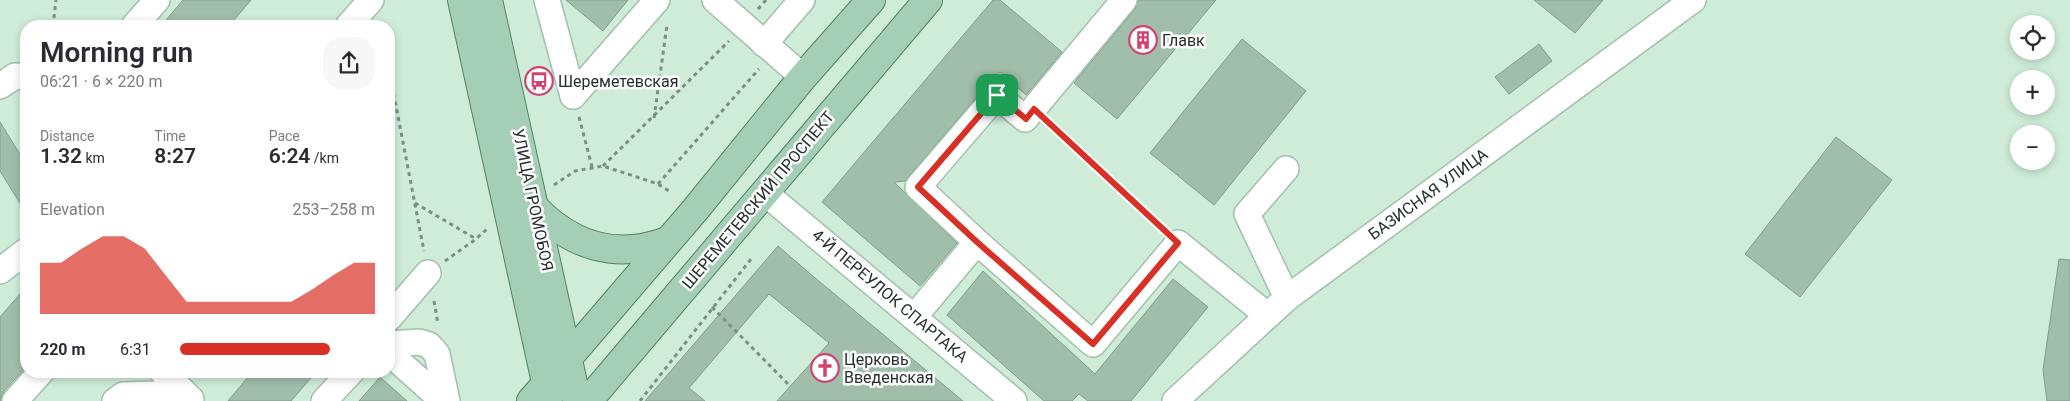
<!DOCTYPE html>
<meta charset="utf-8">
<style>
body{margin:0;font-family:Roboto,sans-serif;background:#f7f7f7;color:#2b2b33;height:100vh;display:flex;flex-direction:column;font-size:19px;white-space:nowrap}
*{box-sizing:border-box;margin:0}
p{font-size:16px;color:#7c7c81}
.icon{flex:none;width:28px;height:28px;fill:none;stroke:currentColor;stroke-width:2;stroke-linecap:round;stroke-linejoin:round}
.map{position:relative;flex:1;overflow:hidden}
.drawer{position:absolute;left:20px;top:20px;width:375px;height:358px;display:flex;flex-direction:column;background:#fff;border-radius:20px;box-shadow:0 2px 8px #0003}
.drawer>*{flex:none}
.fabs{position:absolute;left:2010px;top:15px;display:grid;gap:10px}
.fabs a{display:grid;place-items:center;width:45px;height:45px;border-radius:50%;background:#fff;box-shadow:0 2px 8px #0003;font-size:25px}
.pin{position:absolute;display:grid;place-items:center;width:42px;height:42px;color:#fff;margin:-21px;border-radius:10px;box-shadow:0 2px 8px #0006}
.round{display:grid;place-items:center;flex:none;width:52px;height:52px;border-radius:20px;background:#f7f7f7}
.headline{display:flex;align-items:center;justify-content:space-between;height:85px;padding:0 20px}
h1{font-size:28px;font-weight:600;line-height:38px}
.stats{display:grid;grid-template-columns:repeat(3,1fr);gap:8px;height:85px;padding:5px 20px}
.stats div{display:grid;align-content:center}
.stats b{font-size:21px;font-weight:600}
.stats small{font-size:14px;font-weight:400}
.stats p{font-size:14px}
.chart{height:140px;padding:10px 20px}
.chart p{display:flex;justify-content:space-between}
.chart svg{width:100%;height:90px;margin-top:5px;fill:#d93025;opacity:.7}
ul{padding:0 20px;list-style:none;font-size:16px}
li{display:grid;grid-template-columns:80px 60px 1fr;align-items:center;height:38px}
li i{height:12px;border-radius:6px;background:#d93025}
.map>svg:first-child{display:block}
.building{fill:#a1beab;stroke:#829e8b}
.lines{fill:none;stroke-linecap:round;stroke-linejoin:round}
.minor-casing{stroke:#a3c0ac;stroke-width:28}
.major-casing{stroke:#518264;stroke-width:30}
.path{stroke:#7b8f82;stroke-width:3;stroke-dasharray:4 4;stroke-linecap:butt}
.minor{stroke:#fff;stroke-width:25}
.major{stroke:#a4ceb5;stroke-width:28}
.route-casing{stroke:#fff;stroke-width:10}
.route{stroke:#d93025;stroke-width:6}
.labels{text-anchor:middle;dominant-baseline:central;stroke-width:5;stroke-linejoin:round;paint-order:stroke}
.poi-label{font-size:16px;fill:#253029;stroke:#fff;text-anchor:start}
.street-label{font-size:16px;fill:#253029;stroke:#fff}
</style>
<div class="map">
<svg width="2070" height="401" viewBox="0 0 2070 401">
<rect width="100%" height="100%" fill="#ceecd8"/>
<g class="building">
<polygon points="183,0 251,0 229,26 161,26"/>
<polygon points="566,0 628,0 603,31"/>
<polygon points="993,0 1000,0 1062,52 1026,95 1000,72 986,86 905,181 894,182 957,243 920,286 822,202"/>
<polygon points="1138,0 1216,0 1117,119 1074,83 1135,9"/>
<polygon points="1534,0 1603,0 1575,33"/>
<polygon points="1242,39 1306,91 1214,205 1150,153"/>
<polygon points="1539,44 1552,61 1509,94 1495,77"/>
<polygon points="0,122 26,164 26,213 0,171"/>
<polygon points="1836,137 1892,180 1800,297 1745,254"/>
<polygon points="778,246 814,277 963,401 777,401 829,343 769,294 689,388 705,401 645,401"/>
<polygon points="2059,259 2070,260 2070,401 2047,401 2043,370"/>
<polygon points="983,271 1095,374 1173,279 1208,307 1131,401 1088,401 1079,394 1072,401 1044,401 947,315"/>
<polygon points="26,287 26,367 4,391 0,401 0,317"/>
<polygon points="253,371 317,371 291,401 228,401"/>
<polygon points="380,377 407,401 359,401"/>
</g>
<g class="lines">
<defs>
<g id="minor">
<polyline points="547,0 573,96"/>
<polyline points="715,0 803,77"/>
<polyline points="134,26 157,0"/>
<polyline points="348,26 371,0"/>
<polyline points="764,44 802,0"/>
<polyline points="0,86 15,76 26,77"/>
<polyline points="573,96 657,0"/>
<polyline points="1286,169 1247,214 1287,298"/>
<polyline points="765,193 1014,401"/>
<polyline points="977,242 1093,344 1178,243 1267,315"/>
<polyline points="0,271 26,251"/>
<polyline points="914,317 977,242 918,187 997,95 1025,119 1124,0"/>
<polyline points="389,318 428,273"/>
<polyline points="389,344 419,342 429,345 437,354 447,401"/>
<polyline points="389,357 396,359 443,401"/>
<polyline points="162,371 191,399"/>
<polyline points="15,401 42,371"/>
<polyline points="115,401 123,395 155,394 182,391"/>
<polyline points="324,401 352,371"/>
<polyline points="1175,401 1287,298 1693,0"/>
</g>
<g id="major">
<polyline points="462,0 549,396"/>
<polyline points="488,0 577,401"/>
<path d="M534,207C571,246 616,260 667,241"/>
<polyline points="531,401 695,210 803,77 871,0"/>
<polyline points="588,401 928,0"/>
</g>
</defs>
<use href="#minor" class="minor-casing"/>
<use href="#major" class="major-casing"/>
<g class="path">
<polyline points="758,9 766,0"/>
<polyline points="53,26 56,0"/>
<polyline points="389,70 424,251"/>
<polyline points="579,117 592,167"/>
<polyline points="654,118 667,25"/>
<polyline points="1051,125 1162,227"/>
<polyline points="603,166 729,41"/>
<polyline points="658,184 759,69"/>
<polyline points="554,185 575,171 603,166 658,184 669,191"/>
<polyline points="415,203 476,239"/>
<polyline points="445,261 476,239 488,228"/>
<polyline points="434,301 438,324"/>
<polyline points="712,307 790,386"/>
<polyline points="640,401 751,259"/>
</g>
<use href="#minor" class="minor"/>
<use href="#major" class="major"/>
</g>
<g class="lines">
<defs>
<polygon id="route" points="997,95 1026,119 1034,109 1178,243 1093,344 977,242 918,187"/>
</defs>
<use href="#route" class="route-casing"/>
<use href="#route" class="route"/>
</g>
<defs>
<symbol id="building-ring" viewBox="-11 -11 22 22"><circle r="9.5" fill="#fff" stroke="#d1436e" stroke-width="1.5"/><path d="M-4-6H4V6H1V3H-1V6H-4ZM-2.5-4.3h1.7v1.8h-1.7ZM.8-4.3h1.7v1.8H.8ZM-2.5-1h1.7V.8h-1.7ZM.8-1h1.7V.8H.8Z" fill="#d1436e"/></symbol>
<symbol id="bus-ring" viewBox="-11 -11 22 22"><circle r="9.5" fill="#fff" stroke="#d1436e" stroke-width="1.5"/><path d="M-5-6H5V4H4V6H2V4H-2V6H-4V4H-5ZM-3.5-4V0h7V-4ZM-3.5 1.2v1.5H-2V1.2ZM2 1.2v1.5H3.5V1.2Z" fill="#d1436e"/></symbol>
<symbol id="church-ring" viewBox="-11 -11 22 22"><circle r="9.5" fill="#fff" stroke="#d1436e" stroke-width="1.5"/><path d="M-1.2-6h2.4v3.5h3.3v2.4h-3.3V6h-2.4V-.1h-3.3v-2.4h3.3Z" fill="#d1436e"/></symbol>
</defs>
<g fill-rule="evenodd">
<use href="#building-ring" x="1127" y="24" width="32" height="32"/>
<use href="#bus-ring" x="523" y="65" width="32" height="32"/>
<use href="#church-ring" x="809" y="352" width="32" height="32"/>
</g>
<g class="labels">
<g class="poi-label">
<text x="1162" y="40">Главк</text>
<text x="558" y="81">Шереметевская</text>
<text x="844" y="359">Церковь<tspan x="844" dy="18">Введенская</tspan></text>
</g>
<g class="street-label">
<text transform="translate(1428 194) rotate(-36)">БАЗИСНАЯ УЛИЦА</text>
<text transform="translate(533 200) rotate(78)">УЛИЦА ГРОМОБОЯ</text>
<text transform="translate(758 200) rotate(-50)">ШЕРЕМЕТЕВСКИЙ ПРОСПЕКТ</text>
<text transform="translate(890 296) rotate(40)">4-Й ПЕРЕУЛОК СПАРТАКА</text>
</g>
</g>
</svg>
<div class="fabs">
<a><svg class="icon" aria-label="locate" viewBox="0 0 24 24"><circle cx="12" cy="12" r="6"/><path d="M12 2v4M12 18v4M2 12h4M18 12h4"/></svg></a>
<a>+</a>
<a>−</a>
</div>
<div class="pin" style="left:997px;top:95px;background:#1e9e55"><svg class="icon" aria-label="arrive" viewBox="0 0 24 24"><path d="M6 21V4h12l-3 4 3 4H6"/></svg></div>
<section class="drawer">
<div class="headline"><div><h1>Morning run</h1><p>06:21 · 6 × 220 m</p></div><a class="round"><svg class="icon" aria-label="share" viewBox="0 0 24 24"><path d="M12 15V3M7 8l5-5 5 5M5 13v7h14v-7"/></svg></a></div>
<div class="stats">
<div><p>Distance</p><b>1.32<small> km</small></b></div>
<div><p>Time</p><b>8:27</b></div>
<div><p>Pace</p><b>6:24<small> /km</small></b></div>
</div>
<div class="chart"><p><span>Elevation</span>253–258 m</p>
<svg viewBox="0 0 160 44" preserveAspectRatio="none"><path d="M0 44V19L10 19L20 12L30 6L40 6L50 12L60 25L70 38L80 38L90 38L100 38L110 38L120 38L130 32L140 25L150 19L160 19V44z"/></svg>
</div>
<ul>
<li><b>220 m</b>6:31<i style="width:77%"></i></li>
</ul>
</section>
</div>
